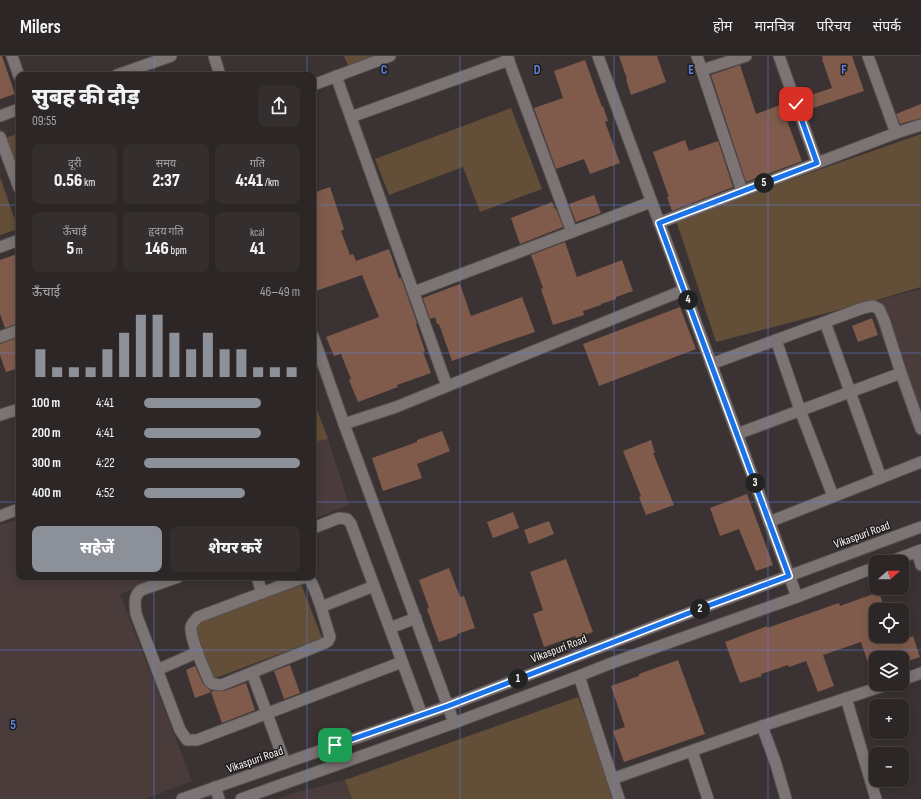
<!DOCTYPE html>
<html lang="hi">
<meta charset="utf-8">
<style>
body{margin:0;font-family:"Sofia Sans Condensed","Noto Sans Devanagari",sans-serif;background:#342e2e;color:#f1f3f6;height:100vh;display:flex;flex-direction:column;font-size:15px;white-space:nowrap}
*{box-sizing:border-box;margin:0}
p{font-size:13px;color:#a6a5a7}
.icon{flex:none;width:22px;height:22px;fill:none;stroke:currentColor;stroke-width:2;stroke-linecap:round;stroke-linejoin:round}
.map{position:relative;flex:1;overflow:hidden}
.drawer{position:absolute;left:16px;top:16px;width:300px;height:508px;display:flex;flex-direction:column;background:#2c2626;border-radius:8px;box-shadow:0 2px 10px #0003,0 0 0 1px #484343}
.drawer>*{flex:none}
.needle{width:26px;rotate:69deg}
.tools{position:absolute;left:869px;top:499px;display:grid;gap:8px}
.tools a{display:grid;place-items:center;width:40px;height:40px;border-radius:8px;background:#2c2626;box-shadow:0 2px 10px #0003,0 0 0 1px #484343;font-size:20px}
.pin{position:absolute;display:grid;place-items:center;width:34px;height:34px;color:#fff;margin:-17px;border-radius:8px;box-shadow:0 2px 6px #0006}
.km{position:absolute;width:20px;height:20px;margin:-10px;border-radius:50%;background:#222;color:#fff;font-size:11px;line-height:20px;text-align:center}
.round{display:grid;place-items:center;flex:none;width:42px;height:42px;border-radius:8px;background:#342e2e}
.head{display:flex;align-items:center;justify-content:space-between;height:68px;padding:0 16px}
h1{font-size:22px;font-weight:800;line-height:30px}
.metrics{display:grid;grid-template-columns:repeat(3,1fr);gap:6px;height:68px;padding:4px 16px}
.metrics div{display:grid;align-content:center;border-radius:8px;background:#342e2e;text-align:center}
.metrics b{font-size:17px;font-weight:800}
.metrics small{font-size:11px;font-weight:400}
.metrics p{font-size:11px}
.chart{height:112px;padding:8px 16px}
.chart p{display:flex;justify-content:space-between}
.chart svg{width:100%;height:72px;margin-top:4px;stroke:#8c9099;stroke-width:6}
.cta{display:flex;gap:8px;margin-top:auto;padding:8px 16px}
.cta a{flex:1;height:46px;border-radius:8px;background:#8c9099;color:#fff;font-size:16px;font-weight:800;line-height:46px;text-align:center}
.cta a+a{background:#342e2e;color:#f1f3f6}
ul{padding:0 16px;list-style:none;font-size:13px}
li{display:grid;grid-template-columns:64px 48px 1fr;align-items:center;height:30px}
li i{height:10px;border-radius:5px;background:#8c9099}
header{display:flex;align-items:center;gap:24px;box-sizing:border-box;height:56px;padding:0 20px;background:#2c2626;border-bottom:1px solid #484343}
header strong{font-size:19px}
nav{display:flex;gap:22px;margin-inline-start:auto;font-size:14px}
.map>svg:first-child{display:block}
.built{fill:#4b3c3c}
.green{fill:#634e37}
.building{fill:#805b4b}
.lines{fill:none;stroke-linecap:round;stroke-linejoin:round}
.minor-casing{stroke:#554f4f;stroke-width:13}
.tertiary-casing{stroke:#554f4f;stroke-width:13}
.minor{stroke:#7c7474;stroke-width:11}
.tertiary{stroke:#7c7474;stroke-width:11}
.route-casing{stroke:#fff;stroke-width:8}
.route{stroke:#1a73e8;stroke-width:5}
.grid{fill:none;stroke:#5e80e0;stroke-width:1;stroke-opacity:0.55}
.labels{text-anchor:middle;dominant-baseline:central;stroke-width:3;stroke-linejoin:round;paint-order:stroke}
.street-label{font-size:12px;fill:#f7f3f3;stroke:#1f1c1c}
.grid-label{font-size:13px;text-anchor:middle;font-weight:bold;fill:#5e80e0;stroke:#1f1c1c;stroke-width:3;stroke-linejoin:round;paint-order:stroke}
</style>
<header>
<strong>Milers</strong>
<nav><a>होम</a><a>मानचित्र</a><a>परिचय</a><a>संपर्क</a></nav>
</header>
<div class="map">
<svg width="921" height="743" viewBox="0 0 921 743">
<rect width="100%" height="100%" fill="#3b3333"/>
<g class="built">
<polygon points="921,233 921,369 913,372 870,246"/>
<polygon points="328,383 349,449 313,463 313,386"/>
<polygon points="19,463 19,521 164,521 120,538 192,725 145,743 0,743 0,469"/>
<polygon points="345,724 352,743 279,743 290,738"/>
</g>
<g class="green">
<polygon points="344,0 379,0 349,12"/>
<polygon points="511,52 542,133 480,156 463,111 389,139 375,103"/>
<polygon points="19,77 19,132 2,83"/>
<polygon points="921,78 921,231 869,246 716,286 676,164"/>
<polygon points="0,121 18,173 0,179"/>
<polygon points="313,343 328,383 313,386"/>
<polygon points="300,525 322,582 213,623 192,566"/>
<polygon points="578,641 616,743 352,743 345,724"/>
</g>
<g class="building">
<polygon points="0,0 2,0 15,38 0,43"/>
<polygon points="619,0 657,0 666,26 631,39 626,23 627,23"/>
<polygon points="822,0 852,0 864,35 807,54 802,42 832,32 822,3 823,3"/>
<polygon points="585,4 602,51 603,50 608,65 605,66 620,107 590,118 584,103 556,113 534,52 563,42 554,15"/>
<polygon points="740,9 756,58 783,48 786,59 785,59 802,105 746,126 711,19"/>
<polygon points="921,48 921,62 900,68 896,58"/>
<polygon points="685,84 689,95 718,85 733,131 672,155 667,141 669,141 653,96"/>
<polygon points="330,131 344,173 341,175 350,199 353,198 356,205 389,193 399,222 401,222 417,267 416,268 425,295 423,296 431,317 397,329 398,331 358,346 349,324 351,323 341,298 334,300 326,281 379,261 362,219 313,236 313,137"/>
<polygon points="594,139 601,157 576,166 569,148"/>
<polygon points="552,146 555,153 556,153 563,171 520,188 511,162"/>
<polygon points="565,186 577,221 622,204 633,235 616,241 616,243 601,248 601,249 583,255 584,259 553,269 541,233 543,232 531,199"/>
<polygon points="17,198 19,204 19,228 15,229 19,239 19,267 5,272 0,258 0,204"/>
<polygon points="460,228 471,260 522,241 535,276 505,286 452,305 439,268 437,268 435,261 430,263 423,242"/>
<polygon points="680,251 696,293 599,330 583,288"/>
<polygon points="872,262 878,279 858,286 852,270"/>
<polygon points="19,281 19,312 6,316 0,299 0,288"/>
<polygon points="442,375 450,395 417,408 422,422 383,435 372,402 417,386 417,384"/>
<polygon points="651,384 655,397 653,397 674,449 646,459 639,441 641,440 623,395"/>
<polygon points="747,438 773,509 756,515 739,473 720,480 710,452"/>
<polygon points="513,456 519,472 493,482 487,466"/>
<polygon points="549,465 554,478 529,488 524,474"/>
<polygon points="566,503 593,576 576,582 575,580 544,591 533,558 543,554 530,516"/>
<polygon points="449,512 460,541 464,540 475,572 457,578 457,580 439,586 427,553 429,552 419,524"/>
<polygon points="879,536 885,554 876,554 876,580 895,580 897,586 913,580 920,601 902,607 902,602 876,602 876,623 874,624 861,586 823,599 834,630 818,636 806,605 789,611 788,609 761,618 762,620 740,627 725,586 767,570 767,572 839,547 840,550"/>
<polygon points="678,604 705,678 624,706 613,675 625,671 611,630 639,620 639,618"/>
<polygon points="290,609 300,637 284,643 274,615"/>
<polygon points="195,610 203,628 210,634 211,636 195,642 186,614"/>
<polygon points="246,627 255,654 222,667 211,636 213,635 224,635"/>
</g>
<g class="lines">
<defs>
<g id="minor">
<polyline points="12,0 19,20"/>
<polyline points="214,0 220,19"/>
<polyline points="507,0 572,176"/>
<polyline points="598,0 797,541"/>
<polyline points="697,0 742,135"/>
<polyline points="779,0 817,107"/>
<polyline points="868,0 896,77"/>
<polyline points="702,14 746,0"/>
<polyline points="117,19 171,0"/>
<polyline points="336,20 447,330"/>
<polyline points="313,29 390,0"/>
<polyline points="0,60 19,53"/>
<polyline points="351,61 509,4"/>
<polyline points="0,81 19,132"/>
<polyline points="659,167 896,77 921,69"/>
<polyline points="0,191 19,184"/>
<polyline points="414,236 651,146"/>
<polyline points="825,266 881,422"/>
<polyline points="313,280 344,368 454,667"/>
<polyline points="0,281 19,274"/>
<polyline points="776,284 800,354 833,440"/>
<polyline points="711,308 863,252 873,250 879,253 884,264 901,317 921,373"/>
<polyline points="0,359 19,353"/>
<polyline points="344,368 396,351 684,234"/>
<polyline points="737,378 901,317"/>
<polyline points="0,460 19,453"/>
<polyline points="769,466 921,406"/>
<polyline points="313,472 339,462 347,463 351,468 422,659"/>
<polyline points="917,496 921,509"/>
<path d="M178,521L141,534C133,541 135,547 136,558L180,674L187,684H197L402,606"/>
<polyline points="257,521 262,537"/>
<path d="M321,551L330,581L328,585L325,587L221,629L213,628L209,625C204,612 190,584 191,571C192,567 195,564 198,561L296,524C300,523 306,520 309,523C313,526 319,546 321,551L374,530"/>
<polyline points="390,572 416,562"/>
<polyline points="157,614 198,596"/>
<polyline points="252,617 285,707"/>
<polyline points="579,620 619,743"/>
<polyline points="902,624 921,617"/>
<polyline points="846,642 876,743"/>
<polyline points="762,670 776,708 786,743"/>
<polyline points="692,695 708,743"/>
<polyline points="612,723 762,670 889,628"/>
<polyline points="215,731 219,743"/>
</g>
<g id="tertiary">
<polyline points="889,506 921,494"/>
<polyline points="182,743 448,650 702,552 921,471"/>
<polyline points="241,743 454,667 579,620 609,608 797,541 876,511"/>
</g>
</defs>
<use href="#minor" class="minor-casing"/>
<use href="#tertiary" class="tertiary-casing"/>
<use href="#minor" class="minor"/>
<use href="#tertiary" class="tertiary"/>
</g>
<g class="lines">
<defs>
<polyline id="route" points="335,689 448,650 702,552 789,520 659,167 817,107 796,48"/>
</defs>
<use href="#route" class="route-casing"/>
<use href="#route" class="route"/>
</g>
<path class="grid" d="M154,0V19M307,0V19M460,0V743M614,0V743M768,0V743M0,149H19M313,149H921M0,297H19M313,297H921M0,446H19M313,446H921M154,521V743M307,521V743M0,594H921"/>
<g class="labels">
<g class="street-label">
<text transform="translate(862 479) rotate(-20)">Vikaspuri Road</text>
<text transform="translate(559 593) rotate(-21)">Vikaspuri Road</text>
<text transform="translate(255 704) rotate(-19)">Vikaspuri Road</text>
</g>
</g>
<g class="grid-label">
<text x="384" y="18">C</text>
<text x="537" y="18">D</text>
<text x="691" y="18">E</text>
<text x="844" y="18">F</text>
<text x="13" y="673">5</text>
</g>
</svg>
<div class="tools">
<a><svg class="needle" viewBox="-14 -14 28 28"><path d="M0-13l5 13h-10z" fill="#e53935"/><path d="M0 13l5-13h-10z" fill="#a6a5a7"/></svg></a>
<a><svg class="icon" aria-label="locate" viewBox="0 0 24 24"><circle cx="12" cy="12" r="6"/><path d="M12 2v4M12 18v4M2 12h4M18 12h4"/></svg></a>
<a><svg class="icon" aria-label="layers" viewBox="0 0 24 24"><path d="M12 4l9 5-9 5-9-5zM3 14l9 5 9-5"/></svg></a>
<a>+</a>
<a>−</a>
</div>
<div class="pin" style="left:335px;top:689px;background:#1e9e55"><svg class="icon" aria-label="arrive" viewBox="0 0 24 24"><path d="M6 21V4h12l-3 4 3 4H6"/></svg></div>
<div class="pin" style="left:796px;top:48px;background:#d93025"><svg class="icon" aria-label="check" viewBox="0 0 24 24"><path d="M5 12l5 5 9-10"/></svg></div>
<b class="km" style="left:518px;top:623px">1</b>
<b class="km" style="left:700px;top:553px">2</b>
<b class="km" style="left:755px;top:427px">3</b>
<b class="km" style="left:688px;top:244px">4</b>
<b class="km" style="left:764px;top:127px">5</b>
<section class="drawer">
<div class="head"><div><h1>सुबह की दौड़</h1><p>09:55</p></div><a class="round"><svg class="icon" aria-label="share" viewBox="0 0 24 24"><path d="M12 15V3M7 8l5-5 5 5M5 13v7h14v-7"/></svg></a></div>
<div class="metrics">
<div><p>दूरी</p><b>0.56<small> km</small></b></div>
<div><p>समय</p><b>2:37</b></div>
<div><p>गति</p><b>4:41<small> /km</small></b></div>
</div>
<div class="metrics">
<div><p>ऊँचाई</p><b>5<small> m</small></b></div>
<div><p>हृदय गति</p><b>146<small> bpm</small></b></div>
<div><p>kcal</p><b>41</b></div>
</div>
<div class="chart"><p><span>ऊँचाई</span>46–49 m</p>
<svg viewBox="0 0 160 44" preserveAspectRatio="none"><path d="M5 44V27M15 44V38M25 44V38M35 44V38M45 44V27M55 44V17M65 44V6M75 44V6M85 44V17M95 44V27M105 44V17M115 44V27M125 44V27M135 44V38M145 44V38M155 44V38"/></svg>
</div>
<ul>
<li><b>100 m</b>4:41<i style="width:75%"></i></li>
<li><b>200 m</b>4:41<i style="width:75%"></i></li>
<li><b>300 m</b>4:22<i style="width:100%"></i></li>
<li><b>400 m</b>4:52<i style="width:65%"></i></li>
</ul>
<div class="cta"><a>सहेजें</a><a>शेयर करें</a></div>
</section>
</div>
